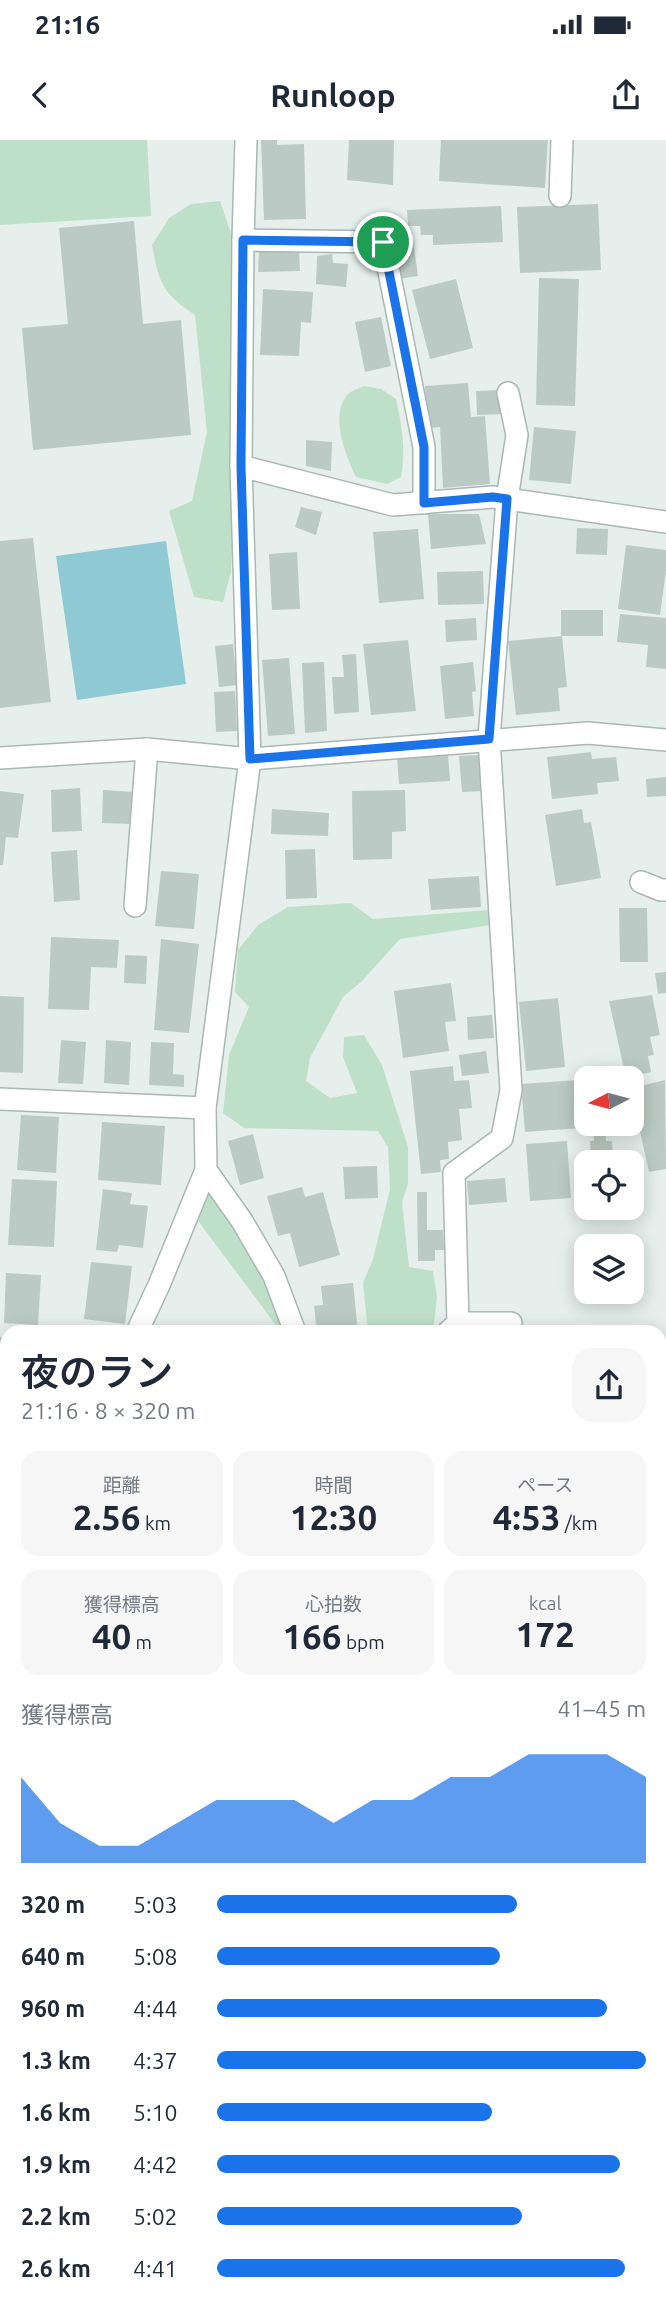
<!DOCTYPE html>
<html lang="ja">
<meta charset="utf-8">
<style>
body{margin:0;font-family:Ubuntu,"Noto Sans JP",sans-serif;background:#f6f6f7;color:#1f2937;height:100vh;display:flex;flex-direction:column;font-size:26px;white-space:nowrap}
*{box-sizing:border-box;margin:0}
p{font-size:23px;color:#747a83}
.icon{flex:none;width:38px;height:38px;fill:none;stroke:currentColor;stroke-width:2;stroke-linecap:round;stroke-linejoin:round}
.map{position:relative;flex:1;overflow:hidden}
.details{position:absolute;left:0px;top:1185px;width:667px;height:989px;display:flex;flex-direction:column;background:#fff;border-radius:21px 21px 0 0;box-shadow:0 4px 18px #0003}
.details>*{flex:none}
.needle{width:46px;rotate:264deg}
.buttons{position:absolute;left:574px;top:926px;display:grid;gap:14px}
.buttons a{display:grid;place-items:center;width:70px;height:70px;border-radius:14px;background:#fff;box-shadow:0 4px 18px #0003;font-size:35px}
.pin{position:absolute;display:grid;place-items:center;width:60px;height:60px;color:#fff;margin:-30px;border:4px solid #fff;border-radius:50%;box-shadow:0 2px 7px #0007}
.round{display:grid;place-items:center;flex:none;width:74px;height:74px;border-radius:21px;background:#f6f6f7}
.head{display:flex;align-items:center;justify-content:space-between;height:119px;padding:0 21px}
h1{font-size:38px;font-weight:600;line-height:52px}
.metrics{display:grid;grid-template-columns:repeat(3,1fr);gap:10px;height:119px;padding:7px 21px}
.metrics div{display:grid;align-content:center;border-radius:18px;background:#f6f6f7;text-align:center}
.metrics b{font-size:35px;font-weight:600}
.metrics small{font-size:19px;font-weight:400}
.metrics p{font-size:19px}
.chart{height:196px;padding:14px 21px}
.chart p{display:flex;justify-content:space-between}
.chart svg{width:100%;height:126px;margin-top:7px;fill:#1a73e8;opacity:.7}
ul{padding:0 21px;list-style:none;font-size:23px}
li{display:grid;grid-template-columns:112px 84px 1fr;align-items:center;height:52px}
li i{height:18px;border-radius:9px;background:#1a73e8}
.status{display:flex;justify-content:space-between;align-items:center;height:49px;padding:0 35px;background:#fff;direction:ltr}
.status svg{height:19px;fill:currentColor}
header{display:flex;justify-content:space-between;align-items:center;height:91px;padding:0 21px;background:#fff;font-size:32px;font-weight:600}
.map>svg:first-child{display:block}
.green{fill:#bfe0c8}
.water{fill:#8ec9d4}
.building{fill:#bbcac4}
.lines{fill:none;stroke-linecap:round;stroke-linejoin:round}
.minor-casing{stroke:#a8b8b2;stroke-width:24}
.major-casing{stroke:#c2cac8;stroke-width:24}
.minor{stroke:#fff;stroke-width:21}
.major{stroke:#6aa596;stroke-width:21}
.route-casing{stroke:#fff;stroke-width:14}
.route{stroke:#1a73e8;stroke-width:9}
</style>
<div class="status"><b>21:16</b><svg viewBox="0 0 49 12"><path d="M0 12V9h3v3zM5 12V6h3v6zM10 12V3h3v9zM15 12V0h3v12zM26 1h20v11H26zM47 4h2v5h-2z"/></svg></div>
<header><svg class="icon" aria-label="back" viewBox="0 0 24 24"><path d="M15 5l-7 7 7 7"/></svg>Runloop<svg class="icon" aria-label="share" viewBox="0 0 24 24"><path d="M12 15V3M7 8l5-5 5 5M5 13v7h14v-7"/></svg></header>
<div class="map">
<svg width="666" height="2173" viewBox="0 0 666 2173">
<rect width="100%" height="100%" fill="#e6efeb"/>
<g class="green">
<polygon points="0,0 147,0 151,76 0,85"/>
<path d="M220,61L233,99L237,184L230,332L234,361L231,432L223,462L194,457L169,371L192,361L207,292L195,175C162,153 159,143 152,105L169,78L191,64Z"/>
<path d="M365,246L381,249L396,259C402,286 406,310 401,337L387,344L356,337C346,316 328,273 349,253C353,250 360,248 365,246Z"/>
<polygon points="351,763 373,779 489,770 491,785 400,799 362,841 343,857 310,918 306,941 330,958 357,953 343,917 344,897 364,895 382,925 408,1007 408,1044 402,1062 409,1127 433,1131 437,1157 433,1192 368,1192 363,1143 373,1119 390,1049 388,1007 378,991 244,988 223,973 229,915 249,867 235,852 238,810 258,785 288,767"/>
<polygon points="207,1040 295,1192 281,1192 193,1074"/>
<polygon points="7,1475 7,1971 0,1972 0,1499"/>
<polygon points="666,1975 666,2062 660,2066 660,1981"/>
<polygon points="179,2166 180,2173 28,2173 28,2167"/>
</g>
<polygon class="water" points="166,401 186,544 77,560 56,416"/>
<g class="building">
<polygon points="261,0 277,0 277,5 304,4 306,79 264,80"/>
<polygon points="349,0 394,0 393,45 347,40"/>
<polygon points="441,0 548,0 545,48 439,41"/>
<polygon points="598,64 601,130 520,133 517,67"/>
<polygon points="501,66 503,102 433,105 433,95 421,95 420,86 408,86 407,70"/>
<polygon points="134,81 143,184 181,180 191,295 33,310 22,188 68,184 59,88"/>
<polygon points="413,99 418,136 398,139 393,102"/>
<polygon points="299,110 300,131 258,132 259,111"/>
<polygon points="332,114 333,123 348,124 346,147 316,144 317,116"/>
<polygon points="539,138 579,139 575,266 536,265"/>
<polygon points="456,139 473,208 430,219 412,150"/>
<polygon points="263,149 313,152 311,183 301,182 299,216 260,215"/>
<polygon points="381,177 391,226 365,232 355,182"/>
<polygon points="468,243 471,277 485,276 490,344 443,348 440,287 428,288 425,246"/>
<polygon points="502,250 503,274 477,275 476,251"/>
<polygon points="534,287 576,291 571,344 529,340"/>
<polygon points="306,300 332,302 331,331 306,326"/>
<polygon points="301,367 322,372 316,395 295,387"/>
<polygon points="428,374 479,374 486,404 431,409"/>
<polygon points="577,388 608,389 607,415 576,414"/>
<polygon points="418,389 424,459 379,463 373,392"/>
<polygon points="33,398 51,562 0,568 0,401"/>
<polygon points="626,405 666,410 666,430 660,475 618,469"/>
<polygon points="297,412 300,469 272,470 269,414"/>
<polygon points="483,431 484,464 438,465 437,432"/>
<rect x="561" y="470" width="42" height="26"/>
<polygon points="620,474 666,478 666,529 646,527 648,505 617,502"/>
<polygon points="476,478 477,500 446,502 445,480"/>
<polygon points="562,496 567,547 558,548 560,571 516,575 508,501"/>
<polygon points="408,500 416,571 371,575 363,504"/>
<polygon points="233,504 237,545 219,547 215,506"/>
<polygon points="356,514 359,572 334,574 332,537 344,537 342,515"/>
<polygon points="289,518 295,594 268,596 262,520"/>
<polygon points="324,522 327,591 305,593 302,523"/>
<polygon points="473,522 476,551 472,552 474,576 445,579 440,526"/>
<polygon points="235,551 237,591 216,592 214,552"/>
<polygon points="591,612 592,619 616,617 619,641 597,643 598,654 552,659 547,617"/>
<polygon points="448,614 450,641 399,644 397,617"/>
<polygon points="480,615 483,651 462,652 459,616"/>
<polygon points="666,637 666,656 647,657 646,639"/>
<polygon points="80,648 82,691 52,692 51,650"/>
<polygon points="103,650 133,652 131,684 102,683"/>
<polygon points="405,650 406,691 392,692 392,719 353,720 352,651"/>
<polygon points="0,651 24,654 18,698 6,697 3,725 0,725"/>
<polygon points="272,669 329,673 328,696 271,694"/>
<polygon points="582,669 584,683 591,682 601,738 556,746 545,675"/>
<polygon points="315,709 317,758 286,759 285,710"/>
<polygon points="77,710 80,760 54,762 51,712"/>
<polygon points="161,731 199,734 194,789 155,786"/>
<polygon points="479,736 481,767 431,770 428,739"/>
<polygon points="619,768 647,768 648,822 620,822"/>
<polygon points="51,797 119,800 117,828 91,827 89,870 48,869"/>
<polygon points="161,799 199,804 189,893 154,890"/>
<polygon points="125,815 147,816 146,844 124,843"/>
<polygon points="666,832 666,853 658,854 655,833"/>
<polygon points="451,843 456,881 445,882 449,911 403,918 394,851"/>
<polygon points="652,855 660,895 650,897 654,915 648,916 651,932 626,938 609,861"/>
<polygon points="0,856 24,857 23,933 0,932"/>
<polygon points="558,858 565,927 526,931 519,862"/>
<polygon points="492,875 494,898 468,900 467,877"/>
<polygon points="61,900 86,902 83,944 58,943"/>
<polygon points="106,900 131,902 129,945 104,943"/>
<polygon points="151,902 174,903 173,934 184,935 184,947 149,945"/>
<polygon points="486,911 489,933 462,936 459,915"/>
<polygon points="453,926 454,941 469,940 472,968 459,969 462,1000 448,1002 449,1019 440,1020 441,1032 421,1034 410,931"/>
<polygon points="578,940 581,988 525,992 521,944"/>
<polygon points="665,940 666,1029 649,1032 639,987 627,990 626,984 632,984 632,948"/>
<polygon points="21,975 59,977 56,1033 17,1030"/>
<polygon points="102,982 165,986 161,1045 98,1040"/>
<polygon points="605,984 606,1001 612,1001 613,1022 591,1022 590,1001 594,1001 593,985"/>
<polygon points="253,994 264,1038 240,1045 228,1001"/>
<polygon points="567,1001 571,1058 530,1061 526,1004"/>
<polygon points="632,1020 636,1020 637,1055 632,1055"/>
<polygon points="377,1026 378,1058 345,1059 343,1027"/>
<polygon points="505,1038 507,1062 469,1065 467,1041"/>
<polygon points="12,1039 57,1041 54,1107 8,1105"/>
<polygon points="302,1047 305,1057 323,1052 340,1115 299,1127 290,1093 278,1096 267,1056"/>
<polygon points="103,1049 132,1053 130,1064 148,1066 143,1108 119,1105 117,1112 96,1110"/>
<polygon points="417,1052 427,1052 427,1090 443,1090 444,1110 435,1110 435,1121 418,1121"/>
<polygon points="91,1122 132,1126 125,1184 84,1179"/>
<polygon points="6,1133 41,1135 38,1185 4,1183"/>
<polygon points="353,1143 358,1192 317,1192 314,1166 323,1165 321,1146"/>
<polygon points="0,1197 7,1197 7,1226 0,1225"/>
<polygon points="661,1338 666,1339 666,1377 660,1376"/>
<polygon points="660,1413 666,1414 666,1436 660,1436"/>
<polygon points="666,1439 666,1478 660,1479 660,1440"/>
<polygon points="666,1491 666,1560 660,1560 660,1492"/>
<polygon points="666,1573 666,1622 660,1623 660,1574"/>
<polygon points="660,2084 666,2099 666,2111 660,2114"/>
<polygon points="666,2149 666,2173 653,2173 651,2166 660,2166 660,2152"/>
</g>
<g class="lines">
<defs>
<g id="minor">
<polyline points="246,0 243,100 241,326 250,619 205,968 206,1030 242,1081 274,1136 295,1192"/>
<polyline points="560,56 562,0"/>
<polyline points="243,100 383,102 424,307 424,363"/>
<polyline points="241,326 393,365 493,357 666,382"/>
<polyline points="0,618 147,609 250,619 588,593 666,600"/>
<polyline points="641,742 661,750 666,750"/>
<polyline points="135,766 147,609"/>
<polyline points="0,959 205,968"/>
<polyline points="458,1183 511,1183"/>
<polyline points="137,1192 159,1145 206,1030"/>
<polyline points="448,1192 458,1183 454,1033 502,998 511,950 489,599 507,359 517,295 508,253"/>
<polyline points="0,1337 7,1331"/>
<polyline points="0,1352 7,1353"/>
<polyline points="660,1399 666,1400"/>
<polyline points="4,1431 7,1420"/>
<polyline points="660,1678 666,1680"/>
<polyline points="14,2166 14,2173"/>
<polyline points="177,2166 177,2173"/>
</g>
<g id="major">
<polyline points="660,1962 666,1956"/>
<polyline points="420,2173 427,2166"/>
</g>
</defs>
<use href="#minor" class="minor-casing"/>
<use href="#major" class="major-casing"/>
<use href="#minor" class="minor"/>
<use href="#major" class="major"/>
</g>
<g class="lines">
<defs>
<polygon id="route" points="243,100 383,102 424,307 424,363 493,357 507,359 489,599 250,619 241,326"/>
</defs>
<use href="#route" class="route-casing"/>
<use href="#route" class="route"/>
</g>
</svg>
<div class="buttons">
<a><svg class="needle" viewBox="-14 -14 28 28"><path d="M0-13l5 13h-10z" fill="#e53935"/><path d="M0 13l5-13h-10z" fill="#747a83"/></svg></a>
<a><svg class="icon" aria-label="locate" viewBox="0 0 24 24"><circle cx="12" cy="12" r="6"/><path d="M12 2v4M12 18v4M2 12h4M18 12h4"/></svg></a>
<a><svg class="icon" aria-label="layers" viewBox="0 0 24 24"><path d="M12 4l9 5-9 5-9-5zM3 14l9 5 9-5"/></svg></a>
</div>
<div class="pin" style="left:383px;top:102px;background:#1e9e55"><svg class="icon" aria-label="arrive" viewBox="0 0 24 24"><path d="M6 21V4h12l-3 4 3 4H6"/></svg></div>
<section class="details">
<div class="head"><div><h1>夜のラン</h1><p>21:16 · 8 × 320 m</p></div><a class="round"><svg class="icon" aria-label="share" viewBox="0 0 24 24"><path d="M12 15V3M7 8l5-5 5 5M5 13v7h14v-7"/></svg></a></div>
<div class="metrics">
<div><p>距離</p><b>2.56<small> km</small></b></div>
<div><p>時間</p><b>12:30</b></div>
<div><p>ペース</p><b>4:53<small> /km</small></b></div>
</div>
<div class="metrics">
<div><p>獲得標高</p><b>40<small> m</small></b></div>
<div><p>心拍数</p><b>166<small> bpm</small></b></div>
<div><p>kcal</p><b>172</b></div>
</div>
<div class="chart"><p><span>獲得標高</span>41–45 m</p>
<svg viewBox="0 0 160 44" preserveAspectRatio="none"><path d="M0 44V14L10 30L20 38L30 38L40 30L50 22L60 22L70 22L80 30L90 22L100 22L110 14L120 14L130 6L140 6L150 6L160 14V44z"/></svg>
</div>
<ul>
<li><b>320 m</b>5:03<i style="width:70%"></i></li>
<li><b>640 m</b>5:08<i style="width:66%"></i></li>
<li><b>960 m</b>4:44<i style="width:91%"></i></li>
<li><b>1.3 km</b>4:37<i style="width:100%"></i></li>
<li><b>1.6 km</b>5:10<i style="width:64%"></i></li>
<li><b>1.9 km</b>4:42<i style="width:94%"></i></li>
<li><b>2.2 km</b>5:02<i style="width:71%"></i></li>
<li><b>2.6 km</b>4:41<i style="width:95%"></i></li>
</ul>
</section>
</div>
